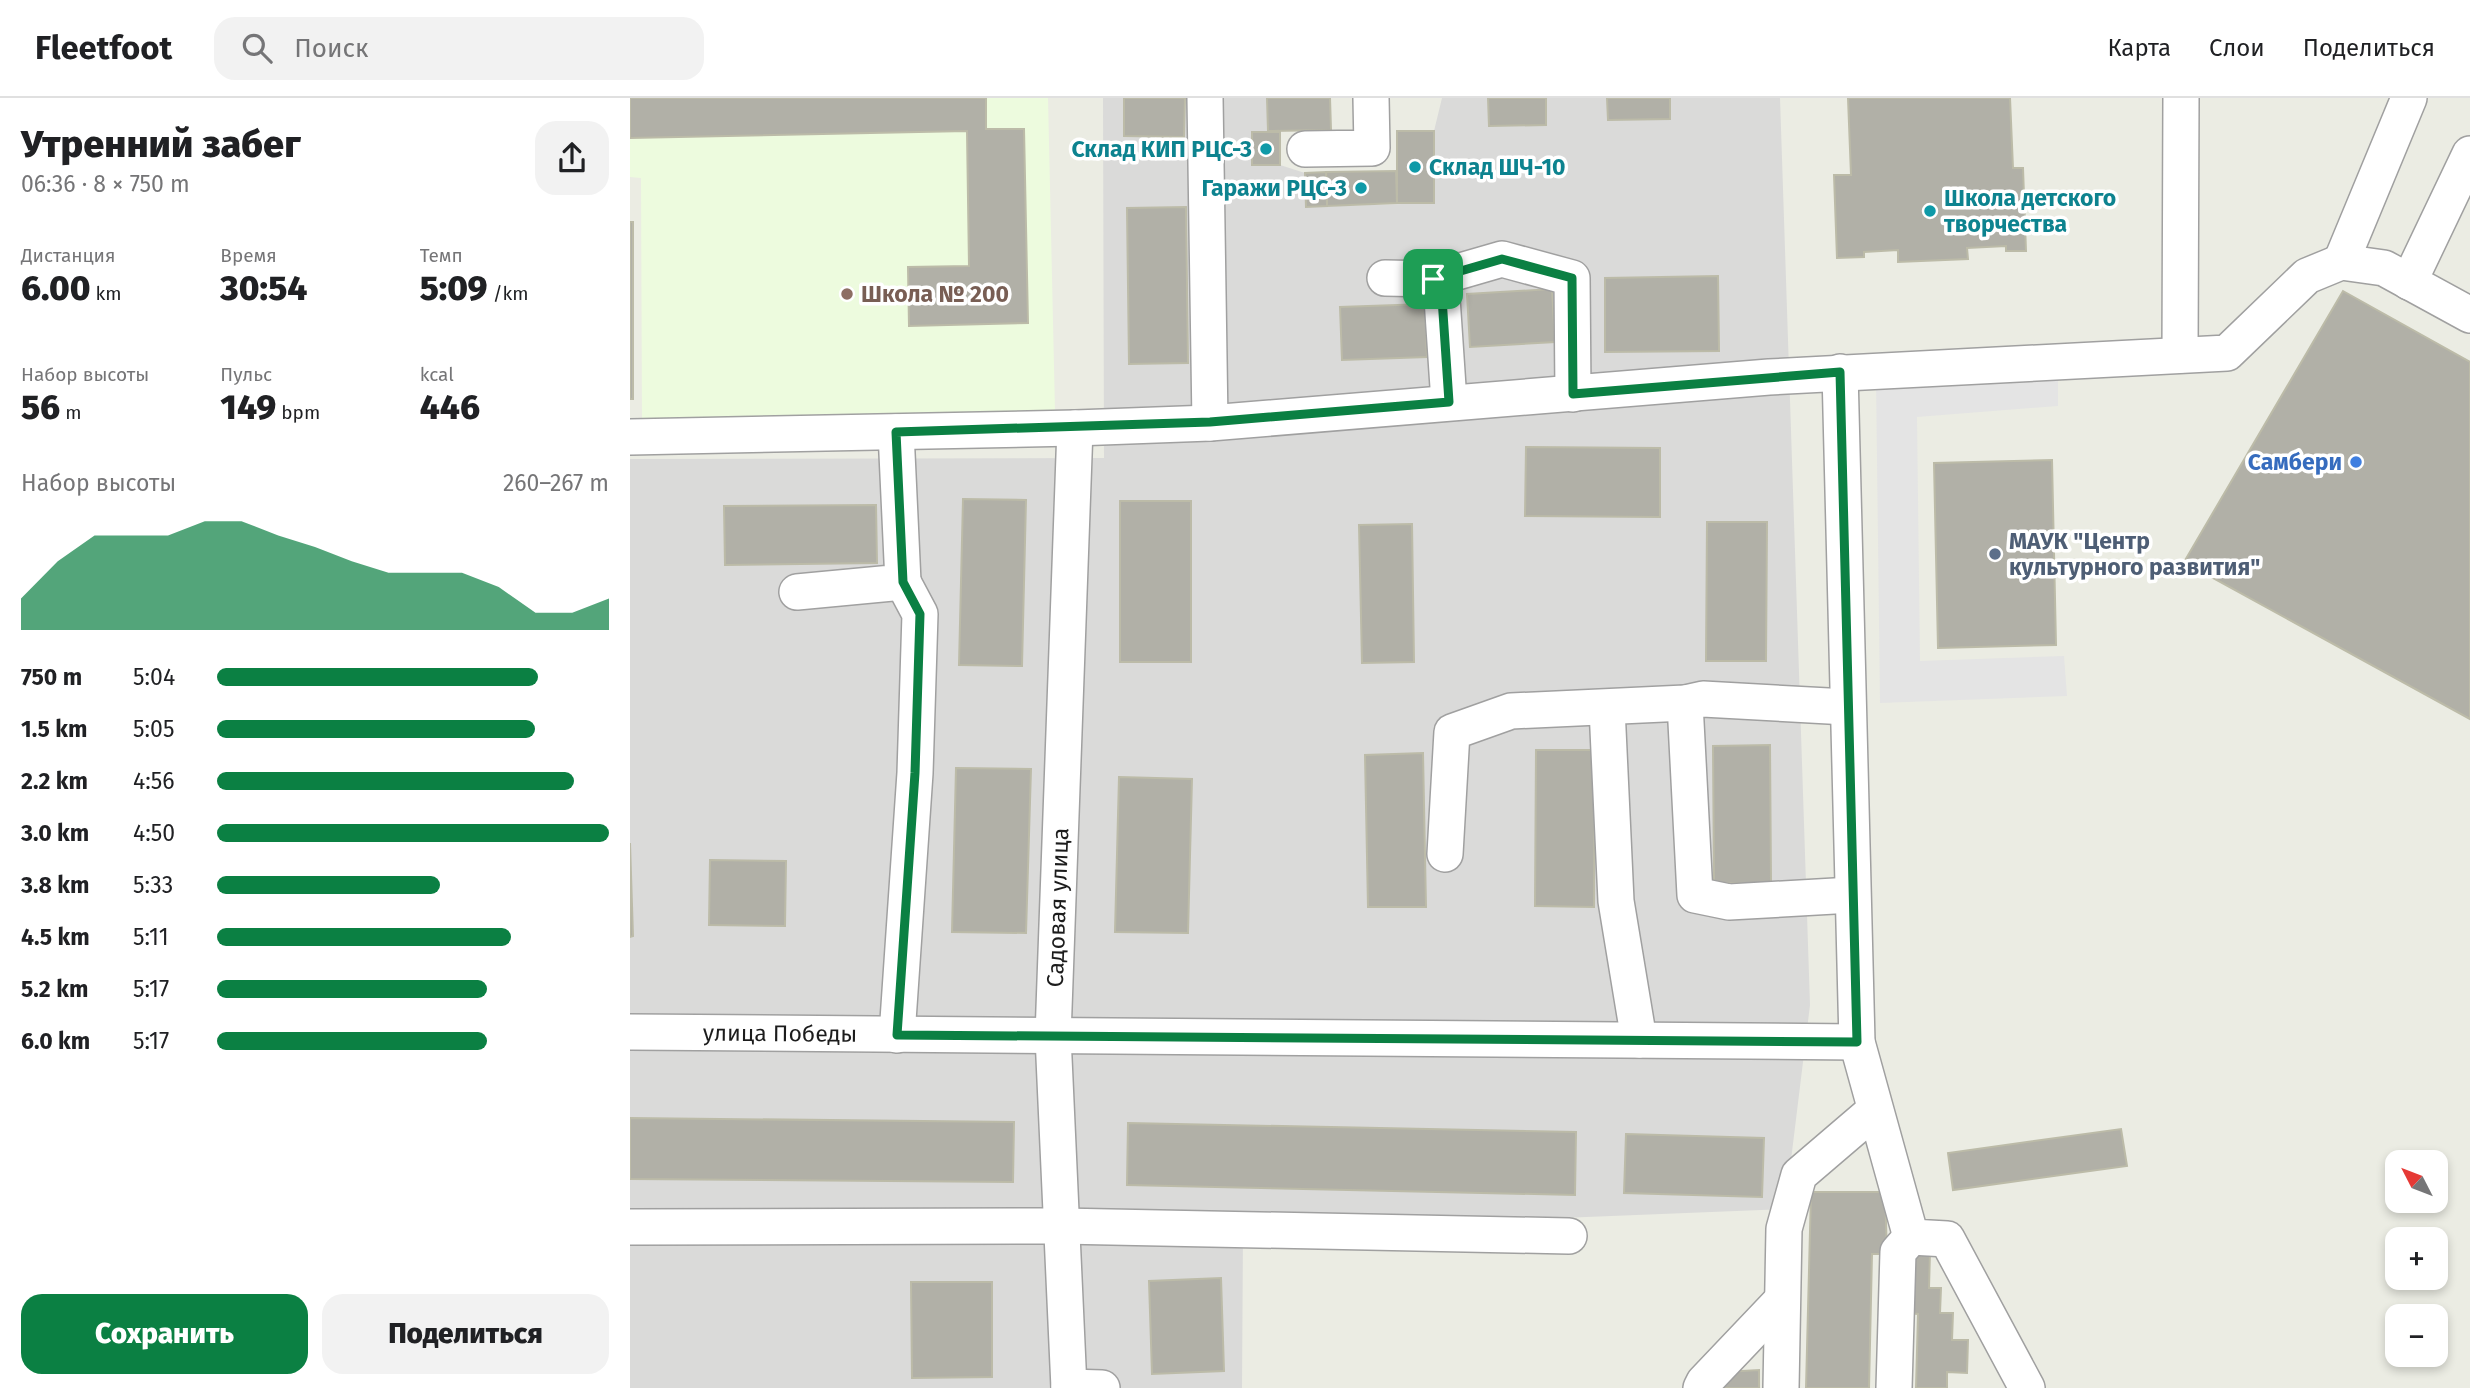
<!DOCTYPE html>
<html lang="ru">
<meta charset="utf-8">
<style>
body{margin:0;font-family:"Fira Sans",sans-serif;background:#f2f2f2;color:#202124;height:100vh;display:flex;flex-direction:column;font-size:26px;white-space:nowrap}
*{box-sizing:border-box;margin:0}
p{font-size:23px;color:#757577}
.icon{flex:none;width:38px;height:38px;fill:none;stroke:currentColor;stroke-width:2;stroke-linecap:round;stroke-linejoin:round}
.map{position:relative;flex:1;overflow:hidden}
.details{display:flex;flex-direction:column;background:#fff;width:630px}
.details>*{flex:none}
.needle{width:46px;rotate:312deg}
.buttons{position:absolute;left:1755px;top:1052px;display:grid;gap:14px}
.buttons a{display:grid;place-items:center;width:63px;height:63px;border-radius:14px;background:#fff;box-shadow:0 4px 10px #0003;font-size:35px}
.pin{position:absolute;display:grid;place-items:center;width:60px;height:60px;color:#fff;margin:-30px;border-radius:14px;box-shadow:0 4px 10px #0006}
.round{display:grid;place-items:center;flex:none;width:74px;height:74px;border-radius:21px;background:#f2f2f2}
.overview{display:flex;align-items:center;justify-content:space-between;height:119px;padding:0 21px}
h1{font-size:38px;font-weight:800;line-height:52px}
.stats{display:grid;grid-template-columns:repeat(3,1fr);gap:10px;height:119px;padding:7px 21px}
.stats div{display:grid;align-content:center}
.stats b{font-size:35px;font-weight:800}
.stats small{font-size:19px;font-weight:400}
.stats p{font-size:19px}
.chart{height:196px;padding:14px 21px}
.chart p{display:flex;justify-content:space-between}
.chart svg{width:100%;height:126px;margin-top:7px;fill:#0b8043;opacity:.7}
.button{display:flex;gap:14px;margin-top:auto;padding:14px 21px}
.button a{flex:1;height:80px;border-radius:21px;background:#0b8043;color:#fff;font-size:28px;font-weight:800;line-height:80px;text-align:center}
.button a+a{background:#f2f2f2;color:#202124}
ul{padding:0 21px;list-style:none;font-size:23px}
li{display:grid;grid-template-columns:112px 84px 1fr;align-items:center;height:52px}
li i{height:18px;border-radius:9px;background:#0b8043}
header{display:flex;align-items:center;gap:42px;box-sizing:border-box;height:98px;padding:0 35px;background:#fff;border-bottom:2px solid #e0e0e0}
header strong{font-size:33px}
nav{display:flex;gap:38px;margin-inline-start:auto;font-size:24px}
.search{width:490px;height:63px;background:#f2f2f2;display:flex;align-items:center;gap:18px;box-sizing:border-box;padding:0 24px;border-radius:21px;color:#757577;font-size:26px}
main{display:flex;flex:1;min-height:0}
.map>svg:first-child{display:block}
.residential{fill:#dadad9}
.education{fill:#edfbde}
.parking{fill:#e4e4e4}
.building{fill:#b1b0a7;stroke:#bcbba8;stroke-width:2}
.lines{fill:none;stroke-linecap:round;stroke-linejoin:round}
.minor-casing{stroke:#a0a0a0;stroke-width:38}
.minor{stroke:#fff;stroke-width:35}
.route-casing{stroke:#fff;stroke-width:14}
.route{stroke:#0b8043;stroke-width:9}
.culture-dot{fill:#0f9aa8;stroke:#fff;stroke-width:2.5}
.education-dot{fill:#8d6e63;stroke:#fff;stroke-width:2.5}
.shop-dot{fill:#3f7fe0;stroke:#fff;stroke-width:2.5}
.service-dot{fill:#5c6f8a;stroke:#fff;stroke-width:2.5}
.labels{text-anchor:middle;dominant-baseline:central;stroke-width:7;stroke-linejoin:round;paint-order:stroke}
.culture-label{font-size:23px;font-weight:bold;fill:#0d838f;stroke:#fff;text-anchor:end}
.education-label{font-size:23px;font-weight:bold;fill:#785e54;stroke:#fff;text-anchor:start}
.shop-label{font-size:23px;font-weight:bold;fill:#366cbe;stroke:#fff;text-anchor:end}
.service-label{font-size:23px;font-weight:bold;fill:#4e5e75;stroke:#fff;text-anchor:start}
.street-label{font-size:23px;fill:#1c1c1c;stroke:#fff}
</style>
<header>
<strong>Fleetfoot</strong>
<div class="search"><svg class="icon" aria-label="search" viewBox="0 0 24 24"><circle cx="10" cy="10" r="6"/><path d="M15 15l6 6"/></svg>Поиск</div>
<nav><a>Карта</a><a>Слои</a><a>Поделиться</a></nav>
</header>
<main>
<section class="details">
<div class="overview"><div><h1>Утренний забег</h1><p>06:36 · 8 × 750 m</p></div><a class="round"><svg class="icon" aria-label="share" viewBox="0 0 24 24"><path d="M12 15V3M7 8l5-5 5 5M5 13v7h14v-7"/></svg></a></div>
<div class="stats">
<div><p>Дистанция</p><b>6.00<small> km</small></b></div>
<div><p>Время</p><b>30:54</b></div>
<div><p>Темп</p><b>5:09<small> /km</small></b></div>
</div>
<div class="stats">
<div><p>Набор высоты</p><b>56<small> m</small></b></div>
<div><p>Пульс</p><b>149<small> bpm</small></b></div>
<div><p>kcal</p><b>446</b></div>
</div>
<div class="chart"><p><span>Набор высоты</span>260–267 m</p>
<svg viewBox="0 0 160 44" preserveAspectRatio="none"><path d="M0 44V33L10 20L20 11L30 11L40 11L50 6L60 6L70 11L80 15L90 20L100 24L110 24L120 24L130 29L140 38L150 38L160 33V44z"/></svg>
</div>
<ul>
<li><b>750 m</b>5:04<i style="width:82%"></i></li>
<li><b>1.5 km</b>5:05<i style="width:81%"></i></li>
<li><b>2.2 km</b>4:56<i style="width:91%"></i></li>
<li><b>3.0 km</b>4:50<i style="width:100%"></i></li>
<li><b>3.8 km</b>5:33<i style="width:57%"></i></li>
<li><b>4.5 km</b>5:11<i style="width:75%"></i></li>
<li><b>5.2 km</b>5:17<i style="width:69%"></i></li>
<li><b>6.0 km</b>5:17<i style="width:69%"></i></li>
</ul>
<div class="button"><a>Сохранить</a><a>Поделиться</a></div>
</section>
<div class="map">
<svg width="1840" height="1290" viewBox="0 0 1840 1290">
<rect width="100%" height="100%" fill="#ebece3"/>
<polygon class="residential" points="473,0 637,0 638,33 622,34 622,67 650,67 675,75 677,109 804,105 804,33 812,0 1150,0 1180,907 1155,1111 613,1133 612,1290 0,1290 0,361 474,360"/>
<polygon class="education" points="0,0 418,0 425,313 12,323 11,80 0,79"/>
<polygon class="parking" points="1428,265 1428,308 1287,319 1290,563 1434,558 1437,598 1250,605 1246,280"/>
<g class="building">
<polygon points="0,0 356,0 356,31 394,31 398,225 279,228 278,169 339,168 337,33 0,40"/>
<polygon points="494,0 555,0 554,39 494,38"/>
<polygon points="637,0 700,0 701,32 638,33"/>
<polygon points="858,0 916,0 916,27 859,28"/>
<polygon points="977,0 1040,0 1040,21 978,22"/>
<polygon points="1218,0 1380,0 1383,70 1393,70 1396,153 1376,153 1376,148 1337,150 1338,161 1268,164 1268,152 1234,154 1234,159 1207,160 1204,77 1221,77"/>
<rect x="767" y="33" width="37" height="72"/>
<rect x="622" y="34" width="28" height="33"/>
<polygon points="766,73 767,105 697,108 696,74"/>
<polygon points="696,74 697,108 676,109 675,75"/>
<polygon points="556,109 558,265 499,266 497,110"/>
<rect x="0" y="124" width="3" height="177"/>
<polygon points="1088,178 1089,253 975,254 975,180"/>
<polygon points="922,191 925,244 840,249 837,196"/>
<polygon points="1713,193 1840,264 1840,621 1554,464"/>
<polygon points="795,206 797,259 712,262 710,209"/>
<polygon points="896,349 1030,350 1030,419 895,418"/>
<polygon points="1422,362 1426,547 1308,550 1304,365"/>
<polygon points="333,401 396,402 392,568 329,567"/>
<rect x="490" y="403" width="71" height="161"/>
<polygon points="246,407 247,465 95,467 94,408"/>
<polygon points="1077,424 1137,424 1136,563 1076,563"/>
<polygon points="782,426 784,564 732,565 729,427"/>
<polygon points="1140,647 1141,785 1084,785 1083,648"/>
<polygon points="906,652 965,652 964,809 905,808"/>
<polygon points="793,655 796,809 738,809 735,657"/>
<polygon points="326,670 401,671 396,835 322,834"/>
<polygon points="489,679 562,681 558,835 485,834"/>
<polygon points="0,745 3,838 0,839"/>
<polygon points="80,762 156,763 155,828 79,827"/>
<polygon points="0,1020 384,1024 383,1084 0,1081"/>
<polygon points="498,1025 946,1034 945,1097 497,1087"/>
<polygon points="1491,1031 1497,1068 1323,1092 1318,1055"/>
<polygon points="996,1036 1134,1040 1132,1099 994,1095"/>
<polygon points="1181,1094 1255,1094 1257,1156 1242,1156 1239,1290 1176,1290"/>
<polygon points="1281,1154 1300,1154 1299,1190 1311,1190 1310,1215 1323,1215 1322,1242 1338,1242 1337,1275 1317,1274 1317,1290 1286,1290 1288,1216 1279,1215"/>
<polygon points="591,1180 594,1273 522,1276 519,1183"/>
<polygon points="281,1184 362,1184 362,1279 282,1280"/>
<polygon points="1129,1272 1129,1290 1094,1290 1094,1274"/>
</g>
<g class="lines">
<defs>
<g id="minor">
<polyline points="575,0 580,325"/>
<polyline points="675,51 742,50 741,0"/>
<polyline points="1711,164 1779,0"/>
<polyline points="755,180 803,181 812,200 819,304"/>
<polyline points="803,181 872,161 942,180 943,296"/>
<polyline points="1779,184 1840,56"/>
<polyline points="1550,257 1551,0"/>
<polyline points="1210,274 1227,944 1281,1139 1317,1141 1397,1290"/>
<polyline points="0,339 445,330 580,325 1139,279 1597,255 1677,178 1711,164 1754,170 1840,217"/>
<polyline points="167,494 273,484 266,334"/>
<polyline points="1055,605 1065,797 1099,804 1222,797"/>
<polyline points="977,610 986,803 1009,942"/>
<polyline points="815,756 822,634 881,613 1055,605 1073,601 1217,609"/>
<path id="s1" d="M0,934L1227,944"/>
<polyline points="267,937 285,675 290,516 273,484"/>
<polyline points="0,1129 431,1128 939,1138"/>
<polyline points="439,1289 472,1290"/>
<path id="s2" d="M439,1290L423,938L445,330"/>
<polyline points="1071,1290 1074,1284 1152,1202"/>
<polyline points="1151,1290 1154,1131 1169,1077 1245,1012"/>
<polyline points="1264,1290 1268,1154 1281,1139"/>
</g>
</defs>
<use href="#minor" class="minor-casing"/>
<use href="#minor" class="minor"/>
</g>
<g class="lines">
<defs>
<polygon id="route" points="872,161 942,180 943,296 1210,274 1227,944 267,937 285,675 290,516 273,484 266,334 580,324 819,304 812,200 803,181"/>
</defs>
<use href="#route" class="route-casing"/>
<use href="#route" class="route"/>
</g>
<g class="culture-dot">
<circle cx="636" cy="51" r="7"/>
<circle cx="785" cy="69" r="7"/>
<circle cx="731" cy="90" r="7"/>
<circle cx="1300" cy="113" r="7"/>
</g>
<circle class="education-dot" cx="217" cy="196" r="7"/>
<circle class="shop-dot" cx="1726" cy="364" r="7"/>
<circle class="service-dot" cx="1365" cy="456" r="7"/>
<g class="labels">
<g class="culture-label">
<text x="622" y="51">Склад КИП РЦС-3</text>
<text x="799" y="69" text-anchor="start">Склад ШЧ-10</text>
<text x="717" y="90">Гаражи РЦС-3</text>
<text x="1314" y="100" text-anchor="start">Школа детского<tspan x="1314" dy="26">творчества</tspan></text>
</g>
<g class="education-label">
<text x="231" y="196">Школа № 200</text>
</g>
<g class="shop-label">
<text x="1712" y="364">Самбери</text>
</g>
<g class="service-label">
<text x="1379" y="443">МАУК "Центр<tspan x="1379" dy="26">культурного развития"</tspan></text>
</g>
<g class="street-label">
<text stroke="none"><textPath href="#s2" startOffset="481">Садовая улица</textPath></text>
<text stroke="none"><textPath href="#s1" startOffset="150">улица Победы</textPath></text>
</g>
</g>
</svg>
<div class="buttons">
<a><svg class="needle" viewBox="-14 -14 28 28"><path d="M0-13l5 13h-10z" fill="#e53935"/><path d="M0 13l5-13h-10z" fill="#757577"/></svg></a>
<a>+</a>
<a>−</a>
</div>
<div class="pin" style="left:803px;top:181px;background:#1e9e55"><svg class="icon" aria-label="arrive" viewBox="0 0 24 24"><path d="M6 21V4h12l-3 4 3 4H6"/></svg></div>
</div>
</main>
